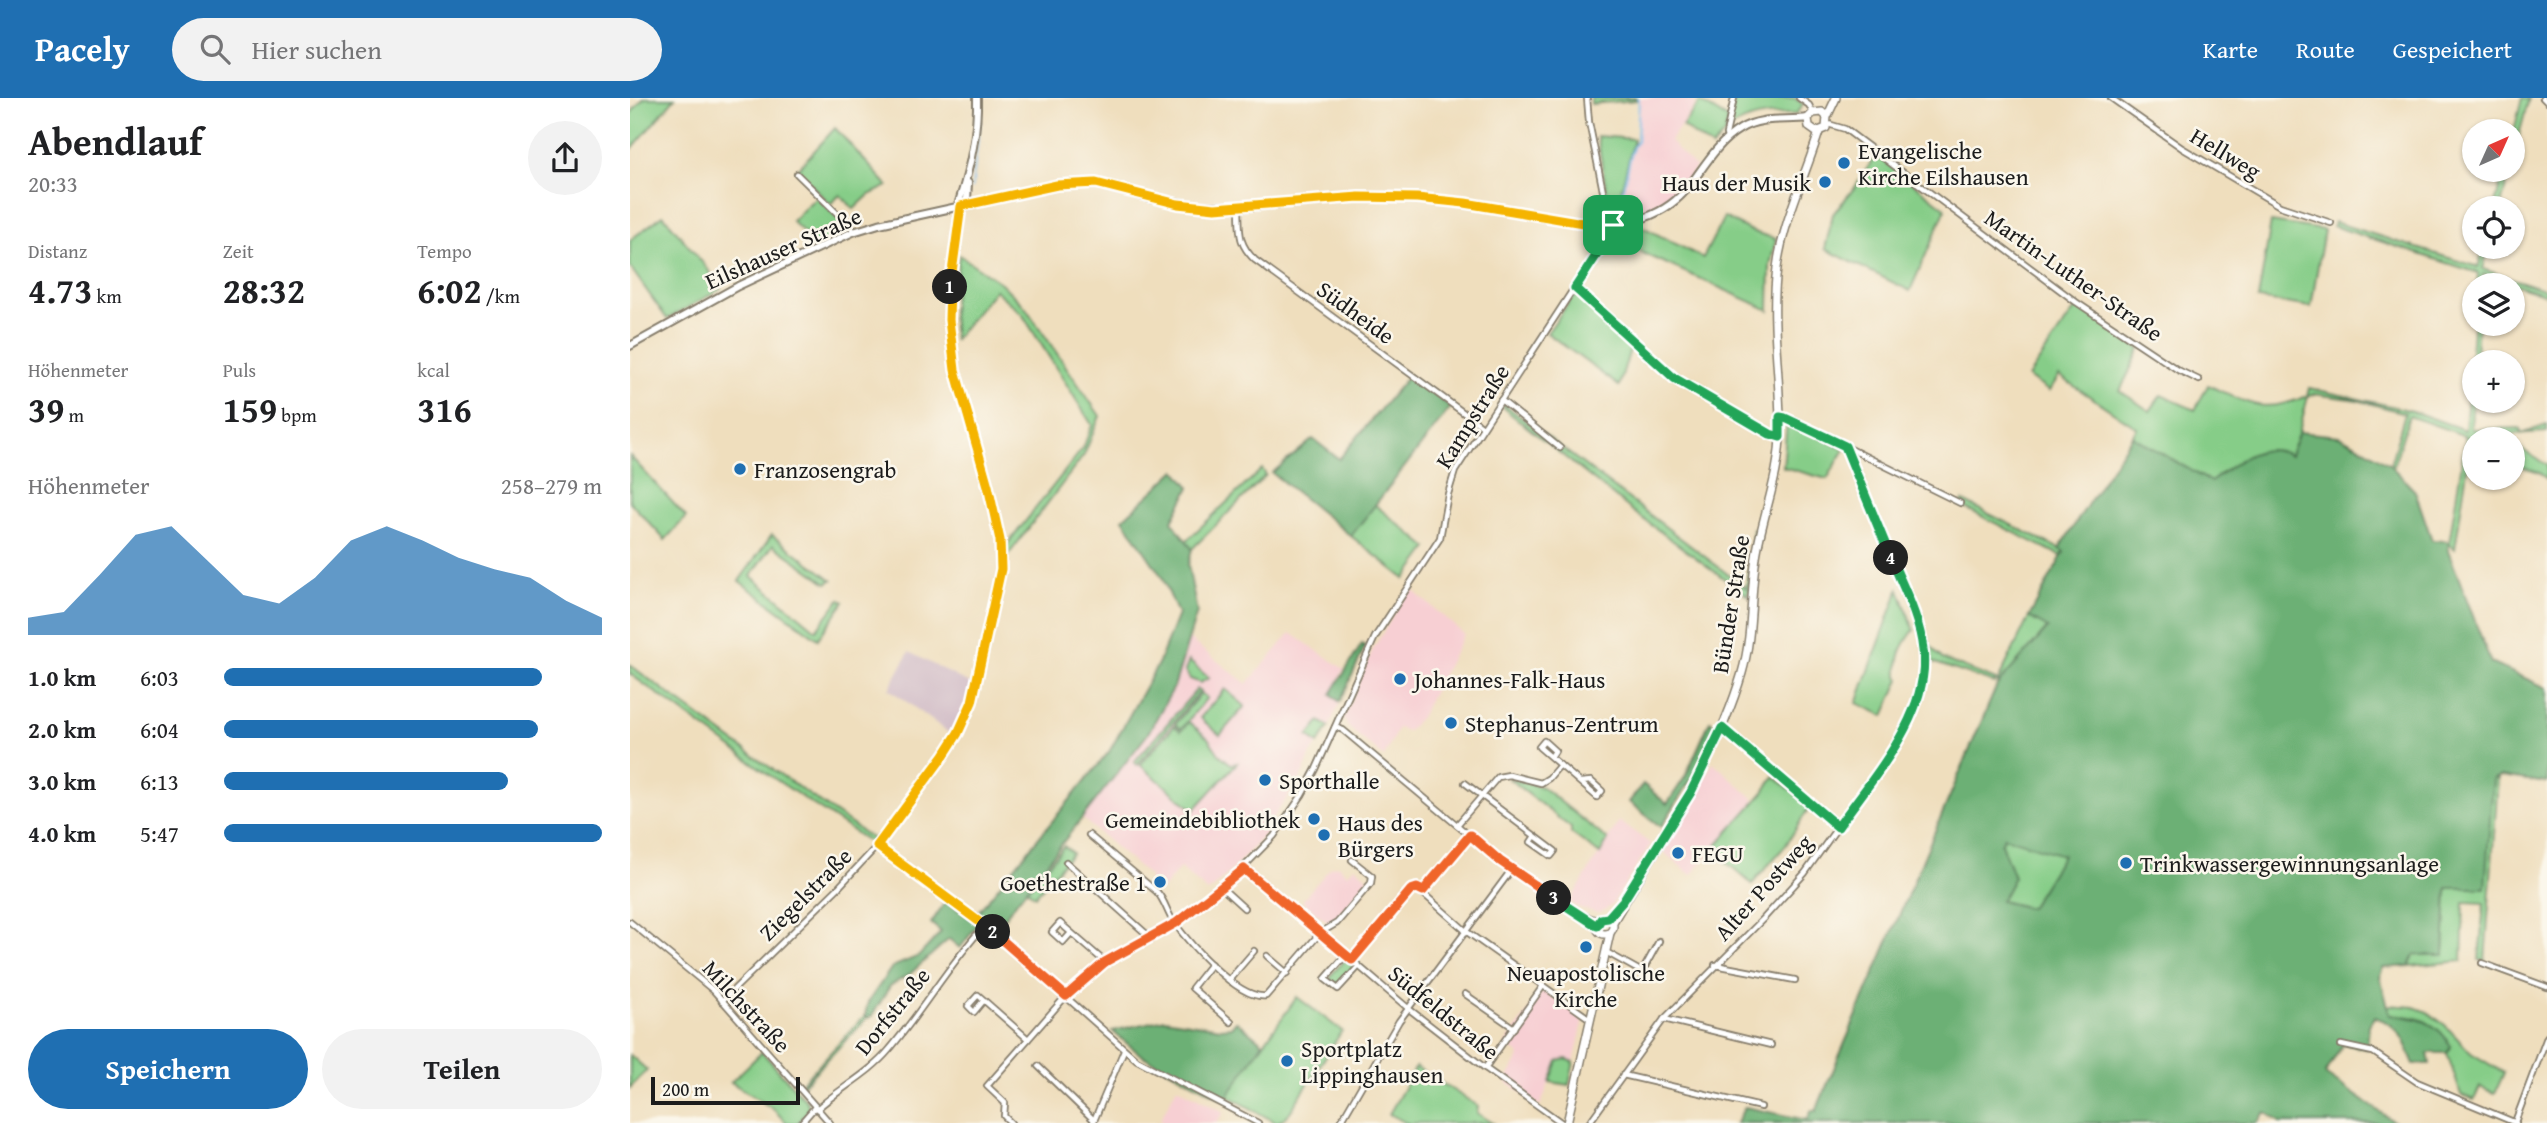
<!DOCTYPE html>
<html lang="de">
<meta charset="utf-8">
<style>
body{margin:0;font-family:"Gentium Book Plus",serif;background:#f2f2f2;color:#202124;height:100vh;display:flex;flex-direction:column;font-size:26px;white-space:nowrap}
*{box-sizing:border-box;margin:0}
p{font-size:23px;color:#757577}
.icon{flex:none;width:38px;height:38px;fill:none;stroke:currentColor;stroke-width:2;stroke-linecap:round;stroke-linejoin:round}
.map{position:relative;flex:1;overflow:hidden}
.sheet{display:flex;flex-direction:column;background:#fff;width:630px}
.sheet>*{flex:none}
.needle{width:46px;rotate:45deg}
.buttons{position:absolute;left:1832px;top:21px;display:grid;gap:14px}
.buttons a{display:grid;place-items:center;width:63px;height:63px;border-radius:50%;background:#fff;box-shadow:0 2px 5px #0004;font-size:35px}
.scale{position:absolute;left:21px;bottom:18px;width:149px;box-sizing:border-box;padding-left:7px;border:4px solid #1c1c1c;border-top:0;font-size:19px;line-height:24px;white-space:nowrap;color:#1c1c1c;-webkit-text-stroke:5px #fbf7ec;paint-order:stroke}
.pin{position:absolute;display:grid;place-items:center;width:60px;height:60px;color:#fff;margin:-30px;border-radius:14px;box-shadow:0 4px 10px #0006}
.km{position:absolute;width:35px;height:35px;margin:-18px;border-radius:50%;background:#222;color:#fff;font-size:19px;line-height:35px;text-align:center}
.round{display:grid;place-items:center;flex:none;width:74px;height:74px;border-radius:37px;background:#f2f2f2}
.head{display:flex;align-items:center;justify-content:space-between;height:119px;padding:0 28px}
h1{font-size:38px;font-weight:600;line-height:52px}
.metrics{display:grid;grid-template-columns:repeat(3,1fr);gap:10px;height:119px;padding:7px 28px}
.metrics div{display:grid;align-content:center}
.metrics b{font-size:35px;font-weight:600}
.metrics small{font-size:19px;font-weight:400}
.metrics p{font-size:19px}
.chart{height:196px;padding:14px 28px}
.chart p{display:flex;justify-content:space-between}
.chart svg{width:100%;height:126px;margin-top:7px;fill:#1f6fb2;opacity:.7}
.button{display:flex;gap:14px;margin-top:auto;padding:14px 28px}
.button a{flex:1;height:80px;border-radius:42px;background:#1f6fb2;color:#fff;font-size:28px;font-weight:600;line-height:80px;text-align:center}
.button a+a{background:#f2f2f2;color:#202124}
ul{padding:0 28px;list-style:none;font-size:23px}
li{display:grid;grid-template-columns:112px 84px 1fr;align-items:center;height:52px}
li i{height:18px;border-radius:9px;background:#1f6fb2}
header{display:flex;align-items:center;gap:42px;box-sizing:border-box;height:98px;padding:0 35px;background:#1f6fb2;color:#fff}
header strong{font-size:33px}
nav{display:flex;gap:38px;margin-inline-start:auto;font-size:24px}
.search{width:490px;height:63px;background:#f2f2f2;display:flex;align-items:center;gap:18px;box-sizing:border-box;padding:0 24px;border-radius:38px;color:#757577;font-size:26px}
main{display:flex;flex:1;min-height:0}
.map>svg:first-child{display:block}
.built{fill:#f7cfd3}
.industrial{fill:#d2bdc7}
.green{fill:#86cd88;stroke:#517452;stroke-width:2}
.forest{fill:#6cb074;stroke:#446648;stroke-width:2;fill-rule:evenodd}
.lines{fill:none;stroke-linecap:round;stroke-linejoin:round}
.stream{stroke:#76bbed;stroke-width:2}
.minor-casing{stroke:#867d6c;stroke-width:8}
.tertiary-casing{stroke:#867d6c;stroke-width:10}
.secondary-casing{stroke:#867d6c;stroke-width:10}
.minor{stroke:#fff;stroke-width:4.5}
.tertiary{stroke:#fff;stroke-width:6}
.secondary{stroke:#fff;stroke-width:7}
.split-1-casing{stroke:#fff;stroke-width:14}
.split-2-casing{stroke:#fff;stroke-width:14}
.split-3-casing{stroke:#fff;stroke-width:14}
.split-4-casing{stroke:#fff;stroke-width:14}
.split-5-casing{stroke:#fff;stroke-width:14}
.split-1{stroke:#f5b400;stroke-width:9}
.split-2{stroke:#f5b400;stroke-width:9}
.split-3{stroke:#f0652b;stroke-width:9}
.split-4{stroke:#22a559;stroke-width:9}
.split-5{stroke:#22a559;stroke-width:9}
.poi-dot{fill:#1f6fb2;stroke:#fbf7ec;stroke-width:2.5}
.labels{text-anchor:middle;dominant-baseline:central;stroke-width:5;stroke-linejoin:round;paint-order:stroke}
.poi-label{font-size:23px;fill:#1c1c1c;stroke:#fbf7ec;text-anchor:start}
.street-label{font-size:23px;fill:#1c1c1c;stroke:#fbf7ec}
</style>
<header>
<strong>Pacely</strong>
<div class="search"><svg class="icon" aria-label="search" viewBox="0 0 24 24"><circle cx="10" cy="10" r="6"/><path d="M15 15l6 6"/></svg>Hier suchen</div>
<nav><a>Karte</a><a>Route</a><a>Gespeichert</a></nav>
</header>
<main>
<section class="sheet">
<div class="head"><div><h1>Abendlauf</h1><p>20:33</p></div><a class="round"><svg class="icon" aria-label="share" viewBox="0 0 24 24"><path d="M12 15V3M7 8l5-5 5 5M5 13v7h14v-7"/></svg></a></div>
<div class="metrics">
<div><p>Distanz</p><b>4.73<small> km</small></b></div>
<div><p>Zeit</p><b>28:32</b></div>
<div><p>Tempo</p><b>6:02<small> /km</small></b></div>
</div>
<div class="metrics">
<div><p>Höhenmeter</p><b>39<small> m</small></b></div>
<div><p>Puls</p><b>159<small> bpm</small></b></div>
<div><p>kcal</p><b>316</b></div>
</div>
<div class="chart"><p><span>Höhenmeter</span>258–279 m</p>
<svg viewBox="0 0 160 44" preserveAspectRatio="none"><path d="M0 44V38L10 36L20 23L30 9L40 6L50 18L60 30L70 33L80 24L90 11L100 6L110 11L120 17L130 21L140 24L150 32L160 38V44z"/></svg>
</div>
<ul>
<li><b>1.0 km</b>6:03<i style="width:84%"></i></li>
<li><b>2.0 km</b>6:04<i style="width:83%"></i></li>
<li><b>3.0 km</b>6:13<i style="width:75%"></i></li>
<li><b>4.0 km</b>5:47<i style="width:100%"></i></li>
</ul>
<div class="button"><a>Speichern</a><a>Teilen</a></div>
</section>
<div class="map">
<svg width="1917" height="1025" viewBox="0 0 1917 1025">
<rect width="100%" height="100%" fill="#fbf7ec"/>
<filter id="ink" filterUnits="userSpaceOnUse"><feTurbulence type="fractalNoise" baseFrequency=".0143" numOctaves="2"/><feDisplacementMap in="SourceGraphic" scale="14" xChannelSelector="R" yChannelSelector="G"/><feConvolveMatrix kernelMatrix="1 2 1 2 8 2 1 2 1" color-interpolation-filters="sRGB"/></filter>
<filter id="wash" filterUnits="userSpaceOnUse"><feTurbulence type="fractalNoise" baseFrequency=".00686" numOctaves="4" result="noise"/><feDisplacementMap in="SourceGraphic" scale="28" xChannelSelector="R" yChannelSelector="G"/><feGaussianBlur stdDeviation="1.57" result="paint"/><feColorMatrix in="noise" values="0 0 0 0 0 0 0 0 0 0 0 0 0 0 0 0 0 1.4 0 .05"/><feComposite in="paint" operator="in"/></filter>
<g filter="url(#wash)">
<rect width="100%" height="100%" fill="#efdebd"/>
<g class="built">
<polygon points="1010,0 1056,0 1066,6 1040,43 1066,70 1049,91 1024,108 1008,115 986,118 1004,49 1008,43"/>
<polygon points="780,490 834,536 791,618 778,633 768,630 754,659 718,629 714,620 743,551"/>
<polygon points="661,535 714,571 701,596 710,604 699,629 681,656 670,682 640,724 638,733 601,773 578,794 550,770 531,793 518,782 520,779 452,720 517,637 544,589 559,541 617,586"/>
<polygon points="1083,664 1125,702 1061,777 1031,752 1069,692"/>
<polygon points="989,723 1021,746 981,808 969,815 952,811 940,804"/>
<polygon points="707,767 718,776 725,768 739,781 701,826 673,804 673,801 701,769"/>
<polygon points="913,893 954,920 944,964 936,961 928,963 910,1008 876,984 890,957 875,946"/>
<polygon points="547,989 594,1014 587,1025 535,1025 530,1022"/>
</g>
<polygon class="industrial" points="279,554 342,587 322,637 259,591"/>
<g class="green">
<polygon points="14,0 45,0 0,53 0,16"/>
<polygon points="961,0 1007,0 1007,2 961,6"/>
<path d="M1105,0H1164L1173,6L1166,16C1139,16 1120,17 1098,32Z"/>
<polygon points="1892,0 1899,0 1883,60 1883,37"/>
<polygon points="1070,4 1098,21 1095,35 1082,50 1052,28"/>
<polygon points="205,30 258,88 239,97 224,111 210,97 200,106 167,72"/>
<polygon points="967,38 1004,41 985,117 981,108 979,108"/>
<polygon points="1246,57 1314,109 1315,113 1280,193 1195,151 1203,116 1225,89"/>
<polygon points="1874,72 1880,72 1870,110 1864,110"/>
<polygon points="186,99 216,128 216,131 185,146 162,123"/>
<polygon points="33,117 77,170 91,191 37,221 0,169 0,142"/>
<polygon points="1094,119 1121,133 1146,141 1140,168 1139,212 1008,153 1013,129 1073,160"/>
<polygon points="1641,124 1694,132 1681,209 1628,201"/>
<polygon points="1704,124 1848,169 1854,149 1859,149 1853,171 1917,192 1917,197 1853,176 1851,187 1847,187 1848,175 1703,128"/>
<polygon points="329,157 371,185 395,209 470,318 454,357 376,460 376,448 453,350 462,327 392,216 365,192 324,242 322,214"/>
<polygon points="949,198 1002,245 989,288 917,235 943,199"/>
<path d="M1447,208L1510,251L1490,293L1520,313L1531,297L1565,312L1578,287C1619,306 1633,317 1677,298L1679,290L1779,312L1835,332L1844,217V226H1848L1841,331L1890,330L1891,336L1917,327V334L1842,338L1825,451L1819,445L1836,338L1779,318L1763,370L1760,367L1775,315L1727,302L1684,296L1678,298L1669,334L1660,357L1598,371L1581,384L1502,338L1507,330L1429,278L1419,293L1398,279Z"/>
<polygon points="874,306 1116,490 1123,432 1125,436 1118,498 1009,418 872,309"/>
<polygon points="1157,323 1212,350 1214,353 1197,381 1153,369"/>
<polygon points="1891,351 1917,367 1917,381 1909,375 1886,367"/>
<polygon points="0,358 56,419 35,442 0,404"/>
<polygon points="632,371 636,377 562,451 556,443"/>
<polygon points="1333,403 1434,453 1431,458 1331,408"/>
<polygon points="744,406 798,450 775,481 721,438"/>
<polygon points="142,437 202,482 197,485 143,447 121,478 186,532 210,501 214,504 188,541 109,483"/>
<path d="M1269,491L1284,532C1272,548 1267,558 1268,578L1270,581L1254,618L1227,605Z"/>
<polygon points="1399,519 1418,529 1370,586 1367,585"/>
<polygon points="1298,545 1312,561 1366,582 1364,585 1302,564"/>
<polygon points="559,563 579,580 570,585 560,581 555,573"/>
<polygon points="0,567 111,649 244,742 245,748 142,679 0,576"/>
<polygon points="567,591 570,593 507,667 504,664"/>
<polygon points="595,591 615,608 590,637 570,620"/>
<polygon points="571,595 577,600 551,631 545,626"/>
<polygon points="690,623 699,629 688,646 678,638"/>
<polygon points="559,624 578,640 589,656 601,666 607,665 564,712 510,667 544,628 551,633"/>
<polygon points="1144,678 1180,708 1156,747 1122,786 1082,752 1134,694"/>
<polygon points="878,680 912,689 978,742 970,756 941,735 941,730"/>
<polygon points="1868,680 1855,863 1849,862 1854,805 1834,804 1832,863 1779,868 1784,857 1814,857 1817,790 1863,681"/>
<polygon points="1374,739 1434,757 1400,810 1371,803 1384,779 1371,746"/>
<polygon points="434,748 442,755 405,798 397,792"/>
<polygon points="716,861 724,869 710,885 705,886 701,883 701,877"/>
<polygon points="667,899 712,933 658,1017 647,1025 597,997"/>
<path d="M1758,907L1784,909L1797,914L1815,927L1841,955L1874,975L1865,995L1850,989L1844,1002L1831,997L1817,955L1821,949C1799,922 1796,919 1760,917Z"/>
<polygon points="235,917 237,920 172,988 171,986"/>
<polygon points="132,954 178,1005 178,1013 168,1025 157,1025 143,1011 101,984"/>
<polygon points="0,957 17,972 0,990"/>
<polygon points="936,961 944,964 939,987 920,984 928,963"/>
<polygon points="786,969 848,1008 847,1015 863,1025 776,1025 759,1016"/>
</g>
<g class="forest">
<polygon points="778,278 821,309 721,438 642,375 683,341 709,361"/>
<path d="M1669,334L1709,338L1735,351L1760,367L1785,393L1802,442L1816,443L1819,445L1818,452L1861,565L1917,590V685L1871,678L1863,681L1855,790H1817L1814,857H1784L1779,868L1753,870L1750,878L1760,917C1786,919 1809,923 1821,949L1817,955H1798L1800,966H1784C1774,943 1771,927 1744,919L1739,927L1737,951L1713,946L1695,976L1766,1025H1651L1635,1014L1627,1025H1106L1115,1009L1177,1022L1182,1012L1186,1013L1367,587L1418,530L1399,519L1434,454L1429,451L1502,338L1581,384C1604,366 1629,341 1660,357ZM1374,739L1433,757L1400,810L1371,803L1384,779L1371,746Z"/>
<polygon points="546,372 560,389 542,423 562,451 558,467 567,514 544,589 517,637 366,830 347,815 479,654 529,564 548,516 532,479 493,421"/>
<polygon points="732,546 735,548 734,551 710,604 701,596"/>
<polygon points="1080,623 1089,629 1061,682 1031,729 999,704 1013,686 1037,706 1055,679"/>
<polygon points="316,803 348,826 330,850 319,841 280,876 260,888 242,918 237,920 235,917 238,904 262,869 289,858 311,834 301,825"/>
<polygon points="535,921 590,930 601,929 606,923 633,945 595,1002 511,957 482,933"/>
</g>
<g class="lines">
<g class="stream">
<polyline points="352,0 352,1"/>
<polyline points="342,90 352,6"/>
<polyline points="986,119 1003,49 1007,43 1009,0"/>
</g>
</g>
</g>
<g filter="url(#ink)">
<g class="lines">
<defs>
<g id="minor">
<polyline points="1169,0 1179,7 1183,15"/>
<polyline points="1481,0 1552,50 1650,108 1701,125"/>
<polyline points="1913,0 1917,4"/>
<polyline points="1198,26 1215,31 1446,204 1548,272 1569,282"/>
<polyline points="1097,40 1096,36 1104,0"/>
<polyline points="167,76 222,130 223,134"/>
<path d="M609,109C610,133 607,145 625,162L853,329"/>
<polyline points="974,146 977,113"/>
<polyline points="945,189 1044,280 1140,336 1150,339"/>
<polyline points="871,302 930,350"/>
<polyline points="1151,319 1162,322 1330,405"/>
<polyline points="705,629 713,632 870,763 967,828"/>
<polyline points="1092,630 1208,729"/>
<polyline points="921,659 925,653 914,643 909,649 967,699 972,693 961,683 951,684"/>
<polyline points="835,685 925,753 921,758 901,744 905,738"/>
<polyline points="827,727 868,679 879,677 911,685 919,680 930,667"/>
<path d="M459,737L527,794C535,803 537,814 543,823C559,845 608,902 636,898L690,835L707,825L741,785L742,778L722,762"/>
<polyline points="247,748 355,827 507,962 628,1025"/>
<polyline points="436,764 521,840"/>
<polyline points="614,770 779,911 855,970 932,1025"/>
<polyline points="592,790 614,810"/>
<polyline points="793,793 840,737"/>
<polyline points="950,816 969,823"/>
<polyline points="0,824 84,893 200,1025"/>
<polyline points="441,835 433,844 422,834 430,825 475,864"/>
<polyline points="976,854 1012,874 1029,843"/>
<polyline points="716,857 695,881 708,891 729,868"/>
<polyline points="637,858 657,875"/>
<polyline points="722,862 781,792 787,790 837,834 960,921"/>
<polyline points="1852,865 1917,889"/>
<polyline points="581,866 562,890 601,924"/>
<polyline points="1085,867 1165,882"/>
<polyline points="599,882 624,853"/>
<polyline points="835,896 884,930"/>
<polyline points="354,902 344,914 338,908 348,897 398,941"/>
<polyline points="92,903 207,791 247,748 328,635 342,604 346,586 371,471 371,442 322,256 319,222 320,192 331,108"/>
<polyline points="1034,921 1141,947"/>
<polyline points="1711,947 1743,954 1787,984 1886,1025"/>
<polyline points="408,968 464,1022"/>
<polyline points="855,970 913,888"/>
<polyline points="993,977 1131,1009"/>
<path d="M187,1011C210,990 239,976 259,952C293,912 319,866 355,827"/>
<polyline points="1885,1024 1917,939"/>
<polyline points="171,1025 185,1009"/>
<polyline points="381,1025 374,1018 375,1005 357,988 436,898 475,864 546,825 598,785 644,738 672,697 686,671 745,539 810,440 818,396 825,373 983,130 977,113 959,24 957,0"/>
<polyline points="463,1025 494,952"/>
<polyline points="710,1025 769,923 882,771"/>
<polyline points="959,1025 1034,921 1134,820 1175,775 1261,654 1281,615 1293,579 1294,558 1291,540 1280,508 1215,348"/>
</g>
<g id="tertiary">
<polyline points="332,107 337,102 338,85"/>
<path d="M331,108L329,104C340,70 348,36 347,0"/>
<path d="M0,248L108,188L223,134L249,126L427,87L466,85L520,100L566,108L609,109L729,99L787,100L835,105L959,126C997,129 1036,119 1060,87C1075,67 1088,44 1110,31C1131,18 1155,23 1178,20"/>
</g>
<g id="secondary">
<polyline points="1197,19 1192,14 1183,15 1178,20 1179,29 1186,34 1196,30 1197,19 1206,0"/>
<circle cx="975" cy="828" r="8"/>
<path d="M983,824C1030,743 1085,666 1112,575C1123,537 1120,498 1126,459C1132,418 1150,377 1150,335C1151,280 1140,225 1147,170C1153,123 1175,79 1189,34"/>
<polyline points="937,1025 980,835"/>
</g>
</defs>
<use href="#minor" class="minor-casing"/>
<use href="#tertiary" class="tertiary-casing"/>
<use href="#secondary" class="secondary-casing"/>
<use href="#minor" class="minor"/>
<use href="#tertiary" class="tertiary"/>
<use href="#secondary" class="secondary"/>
</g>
</g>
<g class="lines" filter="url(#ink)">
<defs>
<polyline id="split-1" points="320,189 331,108 427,87 466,85 548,106 585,110 729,99 787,100 835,105 959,126 983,127"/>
<polyline id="split-2" points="320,189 319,222 325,272 358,388 370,442 371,471 342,604 328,635 314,657 247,748 363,834"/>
<polyline id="split-3" points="363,834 436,898 475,864 546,825 614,771 722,862 781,792 787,790 793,793 840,737 870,763 924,800"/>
<path id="split-4" d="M924,800L967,828L971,821L978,820L993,803L1061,694L1092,630L1208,729C1242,680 1301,616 1293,552C1290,520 1273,489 1261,460"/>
<polyline id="split-5" points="983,127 979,138 945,190 1044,280 1140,336 1150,339 1150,319 1155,320 1215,348 1261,460"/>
</defs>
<use href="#split-1" class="split-1-casing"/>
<use href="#split-2" class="split-2-casing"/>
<use href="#split-3" class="split-3-casing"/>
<use href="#split-4" class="split-4-casing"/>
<use href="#split-5" class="split-5-casing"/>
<use href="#split-1" class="split-1"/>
<use href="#split-2" class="split-2"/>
<use href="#split-3" class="split-3"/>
<use href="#split-4" class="split-4"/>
<use href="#split-5" class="split-5"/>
</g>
<g class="poi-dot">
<circle cx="1214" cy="65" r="7"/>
<circle cx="1195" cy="84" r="7"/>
<circle cx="110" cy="371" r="7"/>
<circle cx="770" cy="581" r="7"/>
<circle cx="821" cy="625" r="7"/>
<circle cx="635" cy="682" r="7"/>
<circle cx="684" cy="721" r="7"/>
<circle cx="694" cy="737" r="7"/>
<circle cx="1048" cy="755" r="7"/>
<circle cx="1496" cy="765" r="7"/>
<circle cx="530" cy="784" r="7"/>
<circle cx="956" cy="849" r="7"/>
<circle cx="657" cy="963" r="7"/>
</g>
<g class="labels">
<g class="poi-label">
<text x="1228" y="52">Evangelische<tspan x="1228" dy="26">Kirche Eilshausen</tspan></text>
<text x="1181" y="84" text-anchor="end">Haus der Musik</text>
<text x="124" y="371">Franzosengrab</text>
<text x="784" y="581">Johannes-Falk-Haus</text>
<text x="835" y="625">Stephanus-Zentrum</text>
<text x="649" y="682">Sporthalle</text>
<text x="670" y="721" text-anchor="end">Gemeindebibliothek</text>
<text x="708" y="724">Haus des<tspan x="708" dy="26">Bürgers</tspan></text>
<text x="1062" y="755">FEGU</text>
<text x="1510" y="765">Trinkwassergewinnungsanlage</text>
<text x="516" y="784" text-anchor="end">Goethestraße 1</text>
<text x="956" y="874" text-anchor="middle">Neuapostolische<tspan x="956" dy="26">Kirche</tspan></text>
<text x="671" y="950">Sportplatz<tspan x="671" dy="26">Lippinghausen</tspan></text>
</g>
<g class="street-label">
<text transform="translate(1596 55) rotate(31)">Hellweg</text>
<text transform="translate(153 150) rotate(-24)">Eilshauser Straße</text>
<text transform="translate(1444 177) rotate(35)">Martin-Luther-Straße</text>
<text transform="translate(726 214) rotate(36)">Südheide</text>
<text transform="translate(842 318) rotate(-58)">Kampstraße</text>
<text transform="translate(1100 506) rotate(-81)">Bünder Straße</text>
<text transform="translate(1133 789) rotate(-48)">Alter Postweg</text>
<text transform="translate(175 796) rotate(-45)">Ziegelstraße</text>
<text transform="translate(117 908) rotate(47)">Milchstraße</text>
<text transform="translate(262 913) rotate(-51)">Dorfstraße</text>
<text transform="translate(814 914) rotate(39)">Südfeldstraße</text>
</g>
</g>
</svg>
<div class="buttons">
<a><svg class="needle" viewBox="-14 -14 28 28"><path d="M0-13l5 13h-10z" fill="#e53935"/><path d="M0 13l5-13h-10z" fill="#757577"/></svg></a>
<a><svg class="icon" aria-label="locate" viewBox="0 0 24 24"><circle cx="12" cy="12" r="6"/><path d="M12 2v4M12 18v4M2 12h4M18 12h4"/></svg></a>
<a><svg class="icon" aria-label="layers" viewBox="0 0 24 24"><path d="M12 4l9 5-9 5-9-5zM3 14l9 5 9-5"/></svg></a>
<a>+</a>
<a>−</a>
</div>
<div class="scale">200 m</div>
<div class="pin" style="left:983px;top:127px;background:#1e9e55"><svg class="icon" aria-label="arrive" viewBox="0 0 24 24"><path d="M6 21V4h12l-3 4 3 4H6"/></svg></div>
<b class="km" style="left:320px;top:189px">1</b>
<b class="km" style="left:363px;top:834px">2</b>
<b class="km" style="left:924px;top:800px">3</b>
<b class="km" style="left:1261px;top:460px">4</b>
</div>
</main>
